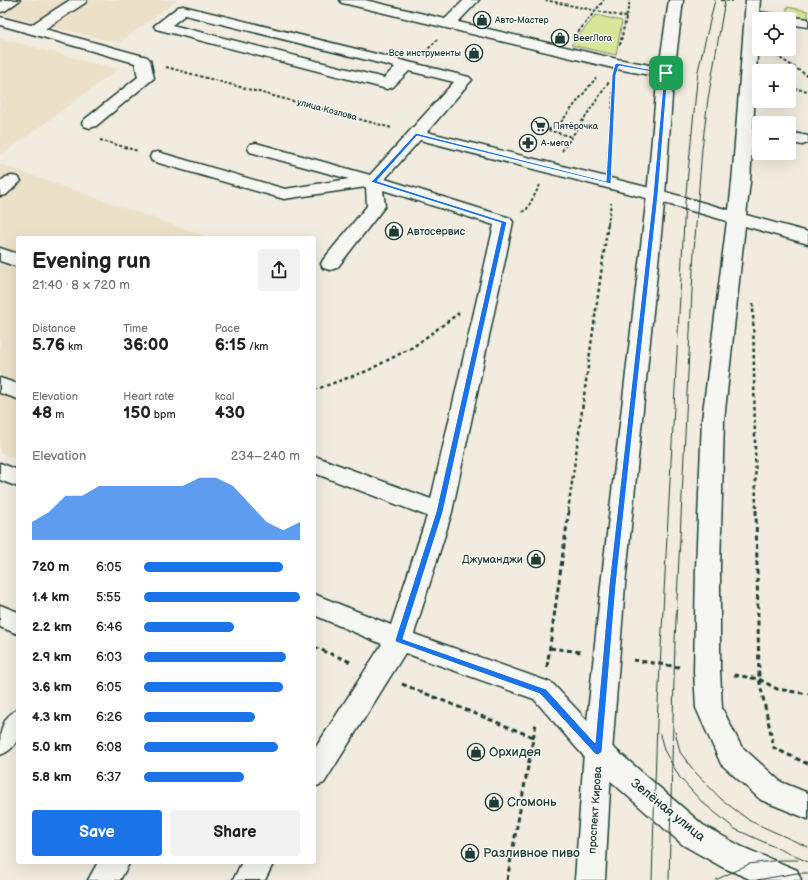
<!DOCTYPE html>
<meta charset="utf-8">
<style>
body{margin:0;font-family:"Balsamiq Sans",sans-serif;background:#f2f2f2;color:#222;height:100vh;display:flex;flex-direction:column;font-size:15px;white-space:nowrap}
*{box-sizing:border-box;margin:0}
p{font-size:13px;color:#767676}
.icon{flex:none;width:22px;height:22px;fill:none;stroke:currentColor;stroke-width:2;stroke-linecap:round;stroke-linejoin:round}
.map{position:relative;flex:1;overflow:hidden}
.drawer{position:absolute;left:16px;top:236px;width:300px;height:628px;display:flex;flex-direction:column;background:#fff;border-radius:4px;box-shadow:0 4px 16px #0002}
.drawer>*{flex:none}
.fabs{position:absolute;left:752px;top:12px;display:grid;gap:8px}
.fabs a{display:grid;place-items:center;width:44px;height:44px;border-radius:4px;background:#fff;box-shadow:0 4px 16px #0002;font-size:20px}
.pin{position:absolute;display:grid;place-items:center;width:34px;height:34px;color:#fff;margin:-17px;border-radius:8px;box-shadow:0 2px 6px #0006}
.round{display:grid;place-items:center;flex:none;width:42px;height:42px;border-radius:4px;background:#f2f2f2}
.summary{display:flex;align-items:center;justify-content:space-between;height:68px;padding:0 16px}
h1{font-size:22px;font-weight:600;line-height:30px}
.figures{display:grid;grid-template-columns:repeat(3,1fr);gap:6px;height:68px;padding:4px 16px}
.figures div{display:grid;align-content:center}
.figures b{font-size:17px;font-weight:600}
.figures small{font-size:11px;font-weight:400}
.figures p{font-size:11px}
.chart{height:112px;padding:8px 16px}
.chart p{display:flex;justify-content:space-between}
.chart svg{width:100%;height:72px;margin-top:4px;fill:#1a73e8;opacity:.7}
.button{display:flex;gap:8px;margin-top:auto;padding:8px 16px}
.button a{flex:1;height:46px;border-radius:4px;background:#1a73e8;color:#fff;font-size:16px;font-weight:600;line-height:46px;text-align:center}
.button a+a{background:#f2f2f2;color:#222}
ul{padding:0 16px;list-style:none;font-size:13px}
li{display:grid;grid-template-columns:64px 48px 1fr;align-items:center;height:30px}
li i{height:10px;border-radius:5px;background:#1a73e8}
.map>svg:first-child{display:block}
.built{fill:#ece0c8}
.green{fill:#d9e699;stroke:#7c9266}
.lines{fill:none;stroke-linecap:round;stroke-linejoin:round}
.minor-casing{stroke:#1f3d34;stroke-width:3}
.major-casing{stroke:#1f3d34;stroke-width:3}
.path-far2{stroke:#1f3d34;stroke-width:2;stroke-dasharray:3 2;stroke-linecap:butt}
.path-far1{stroke:#1f3d34;stroke-width:2.5;stroke-dasharray:3.5 3;stroke-linecap:butt}
.path{stroke:#1f3d34;stroke-width:3;stroke-dasharray:5 3.5;stroke-linecap:butt}
.minor{fill:#f6f6f2;fill-rule:evenodd}
.major{fill:#f6f6f2;fill-rule:evenodd}
.tram{stroke:#1f3d34;stroke-width:1}
.route{fill:#1a73e8;stroke:#fff;fill-rule:evenodd}
.labels{text-anchor:middle;dominant-baseline:central;stroke-width:3;stroke-linejoin:round;paint-order:stroke}
.far-poi-label{font-size:9px;fill:#1f3d34;stroke:#f6f6f2;text-anchor:start}
.far-street-label{font-size:9px;fill:#1f3d34;stroke:#f6f6f2}
.poi-label{font-size:11px;fill:#1f3d34;stroke:#f6f6f2;text-anchor:start}
.street-label{font-size:11px;fill:#1f3d34;stroke:#f6f6f2}
.near-poi-label{font-size:13px;fill:#1f3d34;stroke:#f6f6f2;text-anchor:start}
.near-street-label{font-size:13px;fill:#1f3d34;stroke:#f6f6f2}
</style>
<div class="map">
<svg width="808" height="880" viewBox="0 0 808 880">
<rect width="100%" height="100%" fill="#f1ecdf"/>
<filter id="ink" filterUnits="userSpaceOnUse"><feTurbulence type="fractalNoise" baseFrequency=".025" numOctaves="2"/><feDisplacementMap in="SourceGraphic" scale="8" xChannelSelector="R" yChannelSelector="G"/><feConvolveMatrix kernelMatrix="1 2 1 2 8 2 1 2 1" color-interpolation-filters="sRGB"/></filter>
<g filter="url(#ink)">
<g class="built">
<polygon points="0,0 177,0 119,43 0,14"/>
<polygon points="0,38 92,63 118,69 0,156"/>
<polygon points="0,164 210,238 18,238 18,460 0,453"/>
</g>
<g class="green">
<polygon points="787,7 808,11 808,19 787,15"/>
<polygon points="596,15 622,21 616,55 571,45"/>
</g>
<g class="lines">
<defs>
<g id="minor">
<polygon points="3,0 20,0 5,11 0,12 0,2"/>
<polygon points="70,0 87,0 85,3 45,29 147,57 150,60 154,78 96,126 90,128 84,126 82,123 84,120 138,77 135,63 0,25 0,17 31,25"/>
<polygon points="340,0 365,0 445,19 464,0 479,0 458,22 617,59 666,68 671,70 674,73 671,76 666,78 617,69 347,4 342,3"/>
<path d="M746,0H760L759,12L808,19V27L789,24V19H759L750,182L746,215L808,232V244L745,226L724,420L720,568V671L722,708L741,746L781,782L808,793V819L761,800L721,764L696,708L694,671L696,568L702,420L727,221L650,199L420,140L385,179L510,218L513,222L452,512L414,634L552,683L608,743L703,825L742,847L797,870L801,880H752L722,867L683,845L588,761L534,699L405,653L324,783L314,787V750L382,644L314,615V594L391,625L427,516L314,473V456L431,499L494,225L383,190L385,206L382,210L337,268L330,270L323,268L321,264L323,260L367,206L366,187L284,199L152,161L150,157L152,153L158,152L285,189L349,179L250,152L248,148L250,144L256,143L370,175L454,82L409,71L393,87L387,89L156,29L154,26L178,7L183,6L469,77L472,80L469,83L427,132L662,191L729,210L732,182ZM185,15L395,67L384,78L172,25Z"/>
<polygon points="789,132 808,136 808,143 802,145 789,142"/>
<polygon points="12,176 18,177 21,181 6,195 0,196 0,182 6,177"/>
<polygon points="0,248 18,254 18,267 0,261"/>
<polygon points="0,378 18,384 18,399 0,393"/>
<polygon points="0,463 18,470 18,487 0,480"/>
<polygon points="0,605 18,612 18,634 0,627"/>
<path d="M18,709C18,730 23,747 0,755C0,734 0,718 18,709Z"/>
<polygon points="98,862 130,862 120,880 88,880"/>
<polygon points="242,862 274,862 265,880 233,880"/>
</g>
<polygon id="major" points="669,0 683,0 673,82 665,195 625,585 612,752 605,880 575,880 584,752 601,585 647,195 657,82"/>
</defs>
<use href="#minor" class="minor-casing"/>
<use href="#major" class="major-casing"/>
<g class="path-far2">
<polyline points="545,0 626,17"/>
<polyline points="721,0 733,1"/>
<polyline points="575,36 604,0"/>
<polyline points="620,45 630,0"/>
<polyline points="425,52 437,40"/>
<polyline points="772,53 808,76"/>
<polyline points="166,67 392,128"/>
<polyline points="789,88 808,91"/>
<polyline points="548,130 561,122 596,78"/>
<polyline points="548,130 572,137"/>
<polyline points="100,140 138,151"/>
<polyline points="562,151 609,82"/>
<polyline points="608,164 614,83"/>
<polyline points="522,212 527,209 540,185"/>
<polyline points="608,224 611,203"/>
</g>
<g class="path-far1">
<polyline points="753,303 756,511"/>
<polyline points="314,390 367,371 413,347 459,313"/>
<polyline points="568,511 608,223"/>
</g>
<g class="path">
<polyline points="756,510 759,679 774,748 808,764"/>
<polyline points="314,647 353,663"/>
<polyline points="550,648 581,652"/>
<polyline points="633,660 679,667"/>
<polyline points="547,667 569,510"/>
<polyline points="734,675 759,679 777,689 808,694"/>
<polyline points="402,684 533,737"/>
<polyline points="507,880 536,723"/>
</g>
<use href="#minor" class="minor"/>
<use href="#major" class="major"/>
<g class="tram">
<polyline points="675,731 680,752 695,772 721,799 750,821 808,847"/>
<polyline points="660,734 664,750 680,778 702,802 735,829 808,862"/>
<polyline points="652,880 657,722 685,203 698,71 715,0"/>
<polyline points="669,880 675,640 694,250 702,149 708,99 725,0"/>
<polyline points="716,880 749,864 780,860 798,860"/>
<polyline points="757,880 797,873 808,873"/>
</g>
</g>
</g>
<path class="route" d="M617,63L668,73L658,195L616,585L602,752L598,755L595,754L540,694L396,642L395,640L436,512L501,223L371,182L416,133L606,181L612,75L615,64ZM619,66L664,74L653,195L609,585L595,743L546,689L403,639L443,512L507,222L377,181L417,136L611,184L616,75Z"/>
<defs>
<symbol id="shop-ring" viewBox="-11 -11 22 22"><circle r="9.5" fill="#f6f6f2" stroke="#1f3d34" stroke-width="1.5"/><path d="M-5-2.5h2.3a2.7 3.5 0 0 1 5.4 0H5L5.5 6h-11ZM-1.5-2.5h3a1.5 2.3 0 0 0-3 0Z" fill="#1f3d34"/></symbol>
<symbol id="supermarket-ring" viewBox="-11 -11 22 22"><circle r="9.5" fill="#f6f6f2" stroke="#1f3d34" stroke-width="1.5"/><path d="M-6-5.5h2.5l.6 2H6L4.5 2H-2.5L-4.4-4H-6ZM-1.5 3.2a1.3 1.3 0 1 0 .1 0ZM3 3.2a1.3 1.3 0 1 0 .1 0Z" fill="#1f3d34"/></symbol>
<symbol id="pharmacy-ring" viewBox="-11 -11 22 22"><circle r="9.5" fill="#f6f6f2" stroke="#1f3d34" stroke-width="1.5"/><path d="M-2-6h4v4h4v4h-4v4h-4v-4h-4v-4h4Z" fill="#1f3d34"/></symbol>
</defs>
<g fill-rule="evenodd">
<use href="#shop-ring" x="472" y="10" width="20" height="20"/>
<use href="#shop-ring" x="550" y="28" width="20" height="20"/>
<use href="#shop-ring" x="464" y="43" width="20" height="20"/>
<use href="#supermarket-ring" x="530" y="116" width="20" height="20"/>
<use href="#pharmacy-ring" x="518" y="133" width="20" height="20"/>
<use href="#shop-ring" x="384" y="221" width="20" height="20"/>
<use href="#shop-ring" x="526" y="549" width="20" height="20"/>
<use href="#shop-ring" x="466" y="742" width="20" height="20"/>
<use href="#shop-ring" x="484" y="792" width="20" height="20"/>
<use href="#shop-ring" x="460" y="843" width="20" height="20"/>
</g>
<g class="labels">
<g class="far-poi-label">
<text x="495" y="20">Авто-Мастер</text>
<text x="573" y="38">BeerЛога</text>
<text x="461" y="53" text-anchor="end">Все инструменты</text>
<text x="553" y="126">Пятёрочка</text>
<text x="541" y="143">А-мега</text>
</g>
<g class="far-street-label">
<text transform="translate(327 110) rotate(15)">улица Козлова</text>
</g>
<g class="poi-label">
<text x="407" y="231">Автосервис</text>
<text x="523" y="559" text-anchor="end">Джуманджи</text>
</g>
<g class="street-label">
<text transform="translate(595 810) rotate(-86)">проспект Кирова</text>
</g>
<g class="near-poi-label">
<text x="489" y="752">Орхидея</text>
<text x="507" y="802">Сгомонь</text>
<text x="483" y="853">Разливное пиво</text>
</g>
<g class="near-street-label">
<text transform="translate(668 810) rotate(39)">Зелёная улица</text>
</g>
</g>
</svg>
<div class="fabs">
<a><svg class="icon" aria-label="locate" viewBox="0 0 24 24"><circle cx="12" cy="12" r="6"/><path d="M12 2v4M12 18v4M2 12h4M18 12h4"/></svg></a>
<a>+</a>
<a>−</a>
</div>
<div class="pin" style="left:666px;top:73px;background:#1e9e55"><svg class="icon" aria-label="arrive" viewBox="0 0 24 24"><path d="M6 21V4h12l-3 4 3 4H6"/></svg></div>
<section class="drawer">
<div class="summary"><div><h1>Evening run</h1><p>21:40 · 8 × 720 m</p></div><a class="round"><svg class="icon" aria-label="share" viewBox="0 0 24 24"><path d="M12 15V3M7 8l5-5 5 5M5 13v7h14v-7"/></svg></a></div>
<div class="figures">
<div><p>Distance</p><b>5.76<small> km</small></b></div>
<div><p>Time</p><b>36:00</b></div>
<div><p>Pace</p><b>6:15<small> /km</small></b></div>
</div>
<div class="figures">
<div><p>Elevation</p><b>48<small> m</small></b></div>
<div><p>Heart rate</p><b>150<small> bpm</small></b></div>
<div><p>kcal</p><b>430</b></div>
</div>
<div class="chart"><p><span>Elevation</span>234–240 m</p>
<svg viewBox="0 0 160 44" preserveAspectRatio="none"><path d="M0 44V33L10 27L20 17L30 17L40 11L50 11L60 11L70 11L80 11L90 11L100 6L110 6L120 11L130 22L140 33L150 38L160 33V44z"/></svg>
</div>
<ul>
<li><b>720 m</b>6:05<i style="width:89%"></i></li>
<li><b>1.4 km</b>5:55<i style="width:100%"></i></li>
<li><b>2.2 km</b>6:46<i style="width:58%"></i></li>
<li><b>2.9 km</b>6:03<i style="width:91%"></i></li>
<li><b>3.6 km</b>6:05<i style="width:89%"></i></li>
<li><b>4.3 km</b>6:26<i style="width:71%"></i></li>
<li><b>5.0 km</b>6:08<i style="width:86%"></i></li>
<li><b>5.8 km</b>6:37<i style="width:64%"></i></li>
</ul>
<div class="button"><a>Save</a><a>Share</a></div>
</section>
</div>
